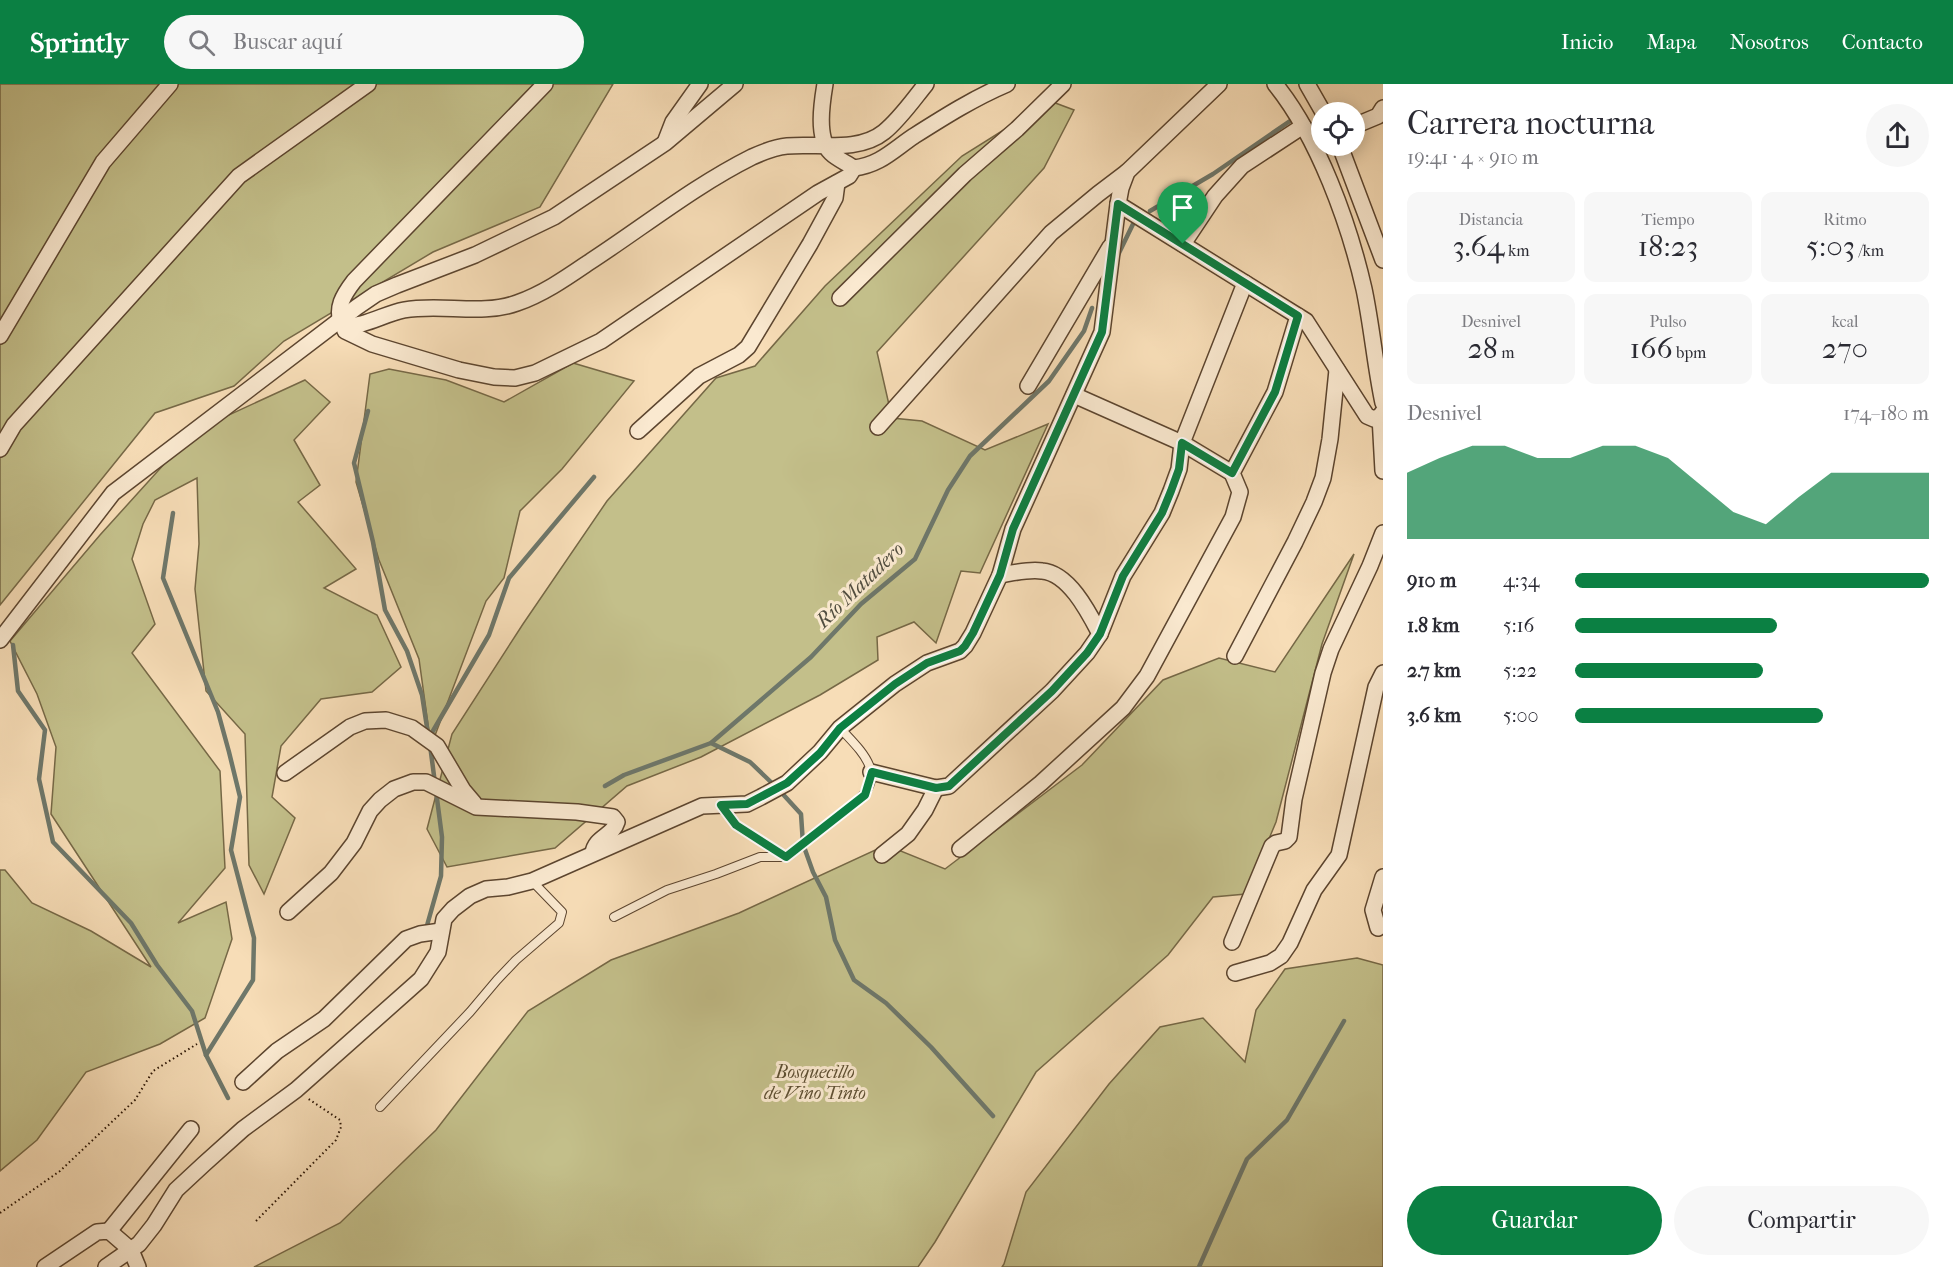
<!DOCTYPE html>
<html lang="es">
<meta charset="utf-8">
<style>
body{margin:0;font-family:"IM FELL French Canon",serif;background:#f7f7f7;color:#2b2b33;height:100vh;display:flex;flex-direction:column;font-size:22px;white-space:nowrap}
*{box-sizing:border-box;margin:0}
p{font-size:20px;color:#7c7c81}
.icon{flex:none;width:33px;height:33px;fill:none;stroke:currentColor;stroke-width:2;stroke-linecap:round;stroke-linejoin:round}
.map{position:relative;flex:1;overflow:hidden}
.side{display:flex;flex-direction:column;background:#fff;width:570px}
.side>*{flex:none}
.tools{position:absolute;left:1311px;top:18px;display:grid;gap:12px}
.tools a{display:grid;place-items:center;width:54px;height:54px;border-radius:50%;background:#fff;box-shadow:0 3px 15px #0003;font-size:30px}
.pin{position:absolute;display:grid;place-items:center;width:51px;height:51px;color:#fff;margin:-62px -26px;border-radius:50% 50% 50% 0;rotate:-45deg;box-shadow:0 0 6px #0007}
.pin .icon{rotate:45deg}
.round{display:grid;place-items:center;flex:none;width:63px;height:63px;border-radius:32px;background:#f7f7f7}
.head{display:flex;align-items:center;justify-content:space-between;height:102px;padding:0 24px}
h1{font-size:33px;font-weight:600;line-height:45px}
.figures{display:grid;grid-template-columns:repeat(3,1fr);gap:9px;height:102px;padding:6px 24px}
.figures div{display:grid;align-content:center;border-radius:12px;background:#f7f7f7;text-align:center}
.figures b{font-size:30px;font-weight:600}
.figures small{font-size:16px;font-weight:400}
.figures p{font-size:16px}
.chart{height:168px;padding:12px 24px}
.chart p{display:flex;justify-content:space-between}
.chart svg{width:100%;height:108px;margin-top:6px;fill:#0b8043;opacity:.7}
.cta{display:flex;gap:12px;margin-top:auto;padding:12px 24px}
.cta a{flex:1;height:69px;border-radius:36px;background:#0b8043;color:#fff;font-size:24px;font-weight:600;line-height:69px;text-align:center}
.cta a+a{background:#f7f7f7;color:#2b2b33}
ul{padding:0 24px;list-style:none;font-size:20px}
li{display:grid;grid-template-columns:96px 72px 1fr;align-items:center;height:45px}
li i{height:15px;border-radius:8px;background:#0b8043}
header{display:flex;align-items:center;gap:36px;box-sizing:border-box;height:84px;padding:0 30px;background:#0b8043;color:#fff}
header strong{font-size:28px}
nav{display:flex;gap:33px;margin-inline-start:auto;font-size:21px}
.search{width:420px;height:54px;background:#f7f7f7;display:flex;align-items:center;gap:15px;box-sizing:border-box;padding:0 21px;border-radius:33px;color:#7c7c81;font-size:22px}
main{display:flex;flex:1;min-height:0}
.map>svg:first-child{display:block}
.green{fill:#c3bf8a;stroke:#766846;stroke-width:1.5}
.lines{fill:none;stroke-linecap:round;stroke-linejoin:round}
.stream{stroke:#6e776a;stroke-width:4.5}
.lane-casing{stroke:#5c452f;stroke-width:10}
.street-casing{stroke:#5c452f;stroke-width:18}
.path{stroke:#281202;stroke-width:2;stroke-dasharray:1.5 3;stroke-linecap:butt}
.lane{stroke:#fae9d0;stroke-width:8}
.street{stroke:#fae9d0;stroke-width:15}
.route-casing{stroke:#fff;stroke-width:12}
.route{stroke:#0b8043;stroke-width:8}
.labels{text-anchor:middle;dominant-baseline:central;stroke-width:6;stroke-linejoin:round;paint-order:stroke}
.park-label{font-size:18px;font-style:italic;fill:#5e4f32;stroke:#fae9d0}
.water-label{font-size:20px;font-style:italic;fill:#514d3f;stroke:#fae9d0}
</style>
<header>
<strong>Sprintly</strong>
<div class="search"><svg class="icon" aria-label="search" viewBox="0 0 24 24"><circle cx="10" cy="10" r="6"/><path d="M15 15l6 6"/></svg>Buscar aquí</div>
<nav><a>Inicio</a><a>Mapa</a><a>Nosotros</a><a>Contacto</a></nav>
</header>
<main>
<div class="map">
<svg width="1383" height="1183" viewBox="0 0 1383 1183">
<rect width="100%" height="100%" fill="#f7ddb7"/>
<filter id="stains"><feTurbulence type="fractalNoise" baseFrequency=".00333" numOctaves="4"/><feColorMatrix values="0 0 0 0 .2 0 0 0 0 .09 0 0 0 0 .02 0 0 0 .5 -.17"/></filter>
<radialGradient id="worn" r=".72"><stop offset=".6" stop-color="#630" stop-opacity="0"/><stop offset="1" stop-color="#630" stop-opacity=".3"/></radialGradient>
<g class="green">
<polygon points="0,0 613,0 540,123 433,168 284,257 234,302 155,329 0,521"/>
<polygon points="1050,17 1074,26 1044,84 877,268 892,334 922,337 985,366 1048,340 980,489 961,487 936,559 914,538 877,553 878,576 820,611 701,673 627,702 555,764 447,783 427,745 452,650 523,540 607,417 716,294 755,282 825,202 962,72"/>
<polygon points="573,279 634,297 562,385 520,427 504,494 486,517 431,662 419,575 379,476 356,398 370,290 389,285 446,296 504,318"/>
<polygon points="305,296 330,318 294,356 320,401 298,418 356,485 324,504 377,531 401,583 372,608 321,615 281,662 272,713 295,734 264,810 249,781 245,650 206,607 195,505 199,460 197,394 155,416 143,440 132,475 155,540 132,569 220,687 225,784 178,839 226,818 232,855 205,934 160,960 86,988 37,1056 0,1087 0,786 5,786 32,819 91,847 151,883 51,730 56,663 37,610 10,557 100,451 194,347"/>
<polygon points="1354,470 1322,560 1276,738 1246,810 1213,813 1168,871 1036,988 935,1158 918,1183 254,1183 340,1139 436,1046 528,927 611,876 739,829 886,761 945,785 1082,681 1163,596 1219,574 1275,588"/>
<polygon points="1357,874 1383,881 1383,1183 1002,1183 1004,1180 1026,1108 1109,1000 1160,943 1203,934 1245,978 1256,926 1285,885"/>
</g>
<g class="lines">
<g class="stream">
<polyline points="1150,127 1213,90 1290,37"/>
<polyline points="1118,171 1134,138"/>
<polyline points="368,327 354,379 373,458 385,526 407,567 422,611 428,650"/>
<polyline points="173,429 163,494 218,628 229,668 240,713 231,766 254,854 253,896 206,971"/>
<polyline points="13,561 18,607 45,646 39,695 53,758 131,839 157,881 192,927 206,971 228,1014"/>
<polyline points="430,652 489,551 509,494 594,393"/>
<polyline points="711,659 750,678 774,701"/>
<polyline points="605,702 624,691 711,659 811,573 861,520 915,475 948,406 970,372 1049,297 1084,247 1092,224"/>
<polyline points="780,707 801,730 803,760 813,788 826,813 835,856 854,896 886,919 931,963 993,1032"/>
<polyline points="426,845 441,792 442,753 430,661"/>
<polyline points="1199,1183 1247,1075 1287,1036 1344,937"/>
</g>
<defs>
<g id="lane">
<polyline points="721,722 736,741 784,772"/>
<path d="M614,833L667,806L716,790L760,773H786L857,717C889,690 860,666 840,644"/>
<polyline points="380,1023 470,928 497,896 516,876 559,839 562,828 532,797"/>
</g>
<g id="street">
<path d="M545,0L354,197C344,210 334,225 343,241C364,244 383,230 404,226C441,219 481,232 517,219C543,210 566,194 588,179C642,144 694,102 752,73C763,68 775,63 787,62C817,59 858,69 884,48C900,35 913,16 926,0"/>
<path d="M825,0C822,18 816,54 831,69C837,75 847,79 854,84C880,81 893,66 914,52C944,33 974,14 1007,0"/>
<path d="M1275,0C1318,53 1349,139 1364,205C1372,243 1375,281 1383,319"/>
<polyline points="1307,0 1323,28"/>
<polyline points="1354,42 1378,32 1383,24"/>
<polyline points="666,56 673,38 700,0"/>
<polyline points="1340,62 1383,176"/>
<polyline points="1118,120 1306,237 1367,332 1374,335 1380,332 1383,328"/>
<polyline points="1183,160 1215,112 1242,82 1303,42"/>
<polyline points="840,214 965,90 1017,45 1063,0"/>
<polyline points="343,241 345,247 372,260 459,286 494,293 515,294 535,289 601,257 818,109 849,92 854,84"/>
<polyline points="0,252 103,78 170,0"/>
<polyline points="1028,302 1110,163"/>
<polyline points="1074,311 1182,359 1232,389"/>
<polyline points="1380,332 1383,387"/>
<polyline points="878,343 1051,149 1098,110 1127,88"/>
<polyline points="638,347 699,292 739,271 748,263 810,160 835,114 837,99"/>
<polyline points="0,365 14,341 239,92 368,0"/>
<path d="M1000,491C1013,489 1028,485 1042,487C1069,489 1089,529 1100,550"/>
<polyline points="0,556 113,409 357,223 376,210 397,201 475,171 554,133 665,59 735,0"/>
<polyline points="1235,572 1295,458 1314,418 1323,394 1330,355 1337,286"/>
<polyline points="871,688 936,704 949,702 1052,607 1087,569 1100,550 1123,492 1162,429 1171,407 1179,385 1182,359 1245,199"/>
<polyline points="285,689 350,643 365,637 386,636 412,644 437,662 463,706 474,719"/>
<polyline points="960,765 1041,699 1123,624 1147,592 1233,433 1240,408 1232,389 1275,308 1298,232"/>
<polyline points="882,771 908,750 925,726 936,704"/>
<path d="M288,828L331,789L354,759L370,727L380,716L394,705L413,698H426L476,723L577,728L613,733L617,738C613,752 595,753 593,769"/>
<polyline points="1378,844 1373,826 1383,793"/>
<polyline points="1232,858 1272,762 1276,759 1285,757 1289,753 1294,715 1323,589 1331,565 1370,482 1383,449"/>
<polyline points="1235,889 1270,879 1281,872 1290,859 1314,806 1339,771 1376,603 1383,589"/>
<polyline points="243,998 277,967 324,935 406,855 420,850 441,847"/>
<polyline points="109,1147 191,1045"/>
<polyline points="45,1183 97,1148 109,1147 131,1166 138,1183"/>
<polyline points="106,1183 139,1160 154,1141 176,1106 204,1080 243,1045 296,1006 421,895 438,868 444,835 453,825 470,812 486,805 508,803 532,797 702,722 747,720 761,713 787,699 820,668 840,644 895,600 927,579 960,567 965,562 973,549 1000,491 1013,445 1102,248 1118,120 1121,104 1127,88 1219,0"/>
</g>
</defs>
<use href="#lane" class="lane-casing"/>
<use href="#street" class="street-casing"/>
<g class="path">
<polyline points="0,1129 60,1087 135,1016 153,987 197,960"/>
<polyline points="256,1137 336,1056 341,1043 340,1036 307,1014"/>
</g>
<use href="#lane" class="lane"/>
<use href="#street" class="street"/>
</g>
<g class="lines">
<defs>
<polygon id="route" points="1118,120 1298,232 1275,308 1232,389 1182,359 1179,385 1171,407 1162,429 1123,492 1100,550 1087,569 1052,607 949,702 936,704 872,688 865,711 786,773 736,741 721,721 747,720 787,699 820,669 840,644 895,600 927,579 960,567 965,562 973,549 1000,491 1013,445 1102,248"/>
</defs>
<use href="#route" class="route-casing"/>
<use href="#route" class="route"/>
</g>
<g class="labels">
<g class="park-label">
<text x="815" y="988">Bosquecillo<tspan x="815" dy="21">de Vino Tinto</tspan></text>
</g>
<g class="water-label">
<text transform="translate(860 501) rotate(-44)">Río Matadero</text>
</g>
</g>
<rect width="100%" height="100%" filter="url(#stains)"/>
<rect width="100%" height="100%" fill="url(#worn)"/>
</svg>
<div class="tools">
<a><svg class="icon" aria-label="locate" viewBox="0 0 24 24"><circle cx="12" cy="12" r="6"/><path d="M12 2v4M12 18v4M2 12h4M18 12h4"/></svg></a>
</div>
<div class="pin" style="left:1183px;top:160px;background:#1e9e55"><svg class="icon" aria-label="arrive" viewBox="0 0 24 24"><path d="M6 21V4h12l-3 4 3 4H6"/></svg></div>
</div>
<section class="side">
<div class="head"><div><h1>Carrera nocturna</h1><p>19:41 · 4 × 910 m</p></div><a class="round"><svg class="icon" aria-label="share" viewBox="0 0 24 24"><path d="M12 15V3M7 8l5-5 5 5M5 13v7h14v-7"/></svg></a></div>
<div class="figures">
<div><p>Distancia</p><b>3.64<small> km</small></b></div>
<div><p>Tiempo</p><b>18:23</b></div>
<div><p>Ritmo</p><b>5:03<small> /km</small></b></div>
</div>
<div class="figures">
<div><p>Desnivel</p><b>28<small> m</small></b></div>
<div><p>Pulso</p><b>166<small> bpm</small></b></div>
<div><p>kcal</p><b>270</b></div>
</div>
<div class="chart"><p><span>Desnivel</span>174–180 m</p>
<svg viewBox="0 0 160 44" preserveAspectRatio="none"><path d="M0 44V17L10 11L20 6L30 6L40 11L50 11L60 6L70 6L80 11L90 22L100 33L110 38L120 27L130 17L140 17L150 17L160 17V44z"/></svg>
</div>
<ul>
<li><b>910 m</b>4:34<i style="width:100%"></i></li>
<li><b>1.8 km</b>5:16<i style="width:57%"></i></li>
<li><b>2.7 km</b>5:22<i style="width:53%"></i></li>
<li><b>3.6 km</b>5:00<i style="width:70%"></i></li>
</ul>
<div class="cta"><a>Guardar</a><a>Compartir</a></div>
</section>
</main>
